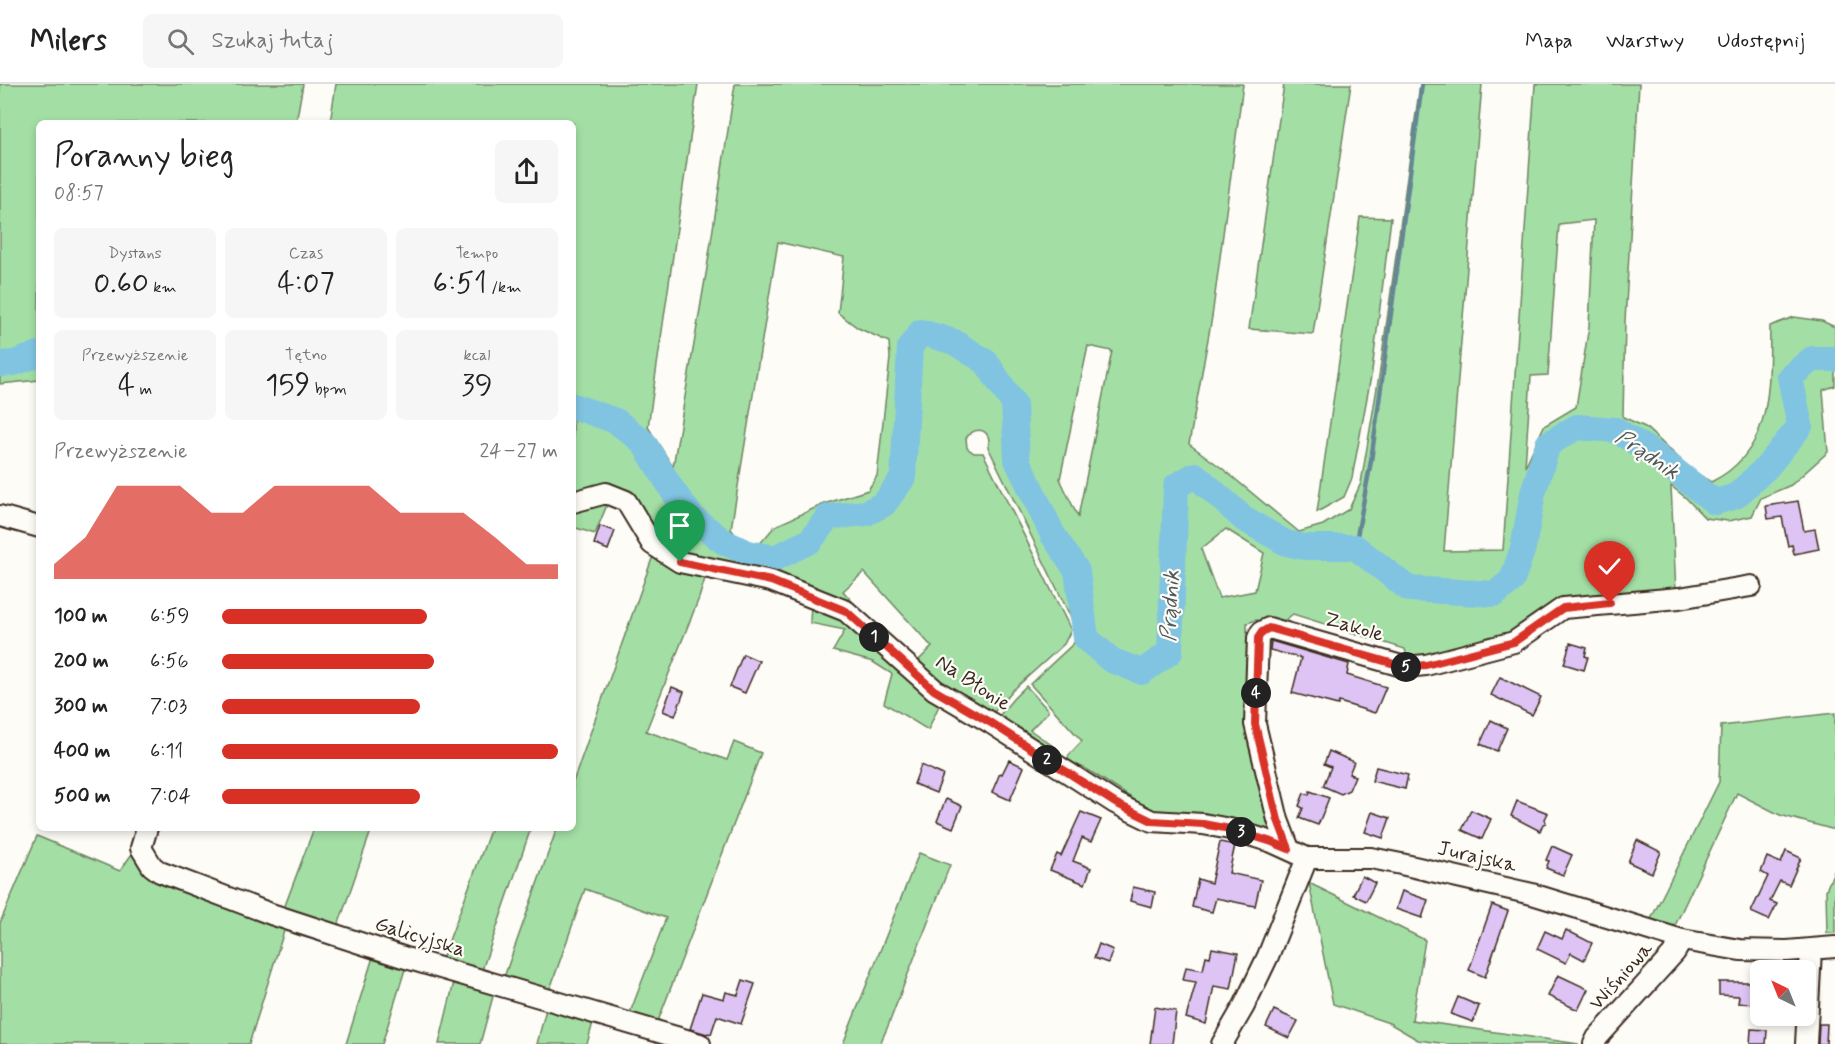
<!DOCTYPE html>
<html lang="pl">
<meta charset="utf-8">
<style>
body{margin:0;font-family:Mynerve,sans-serif;background:#f6f6f6;color:#222;height:100vh;display:flex;flex-direction:column;font-size:22px;white-space:nowrap}
*{box-sizing:border-box;margin:0}
p{font-size:20px;color:#767676}
.icon{flex:none;width:33px;height:33px;fill:none;stroke:currentColor;stroke-width:2;stroke-linecap:round;stroke-linejoin:round}
.map{position:relative;flex:1;overflow:hidden}
.drawer{position:absolute;left:36px;top:36px;width:540px;height:711px;display:flex;flex-direction:column;background:#fff;border-radius:9px;box-shadow:0 3px 9px #0003}
.drawer>*{flex:none}
.needle{width:39px;rotate:317deg}
.fabs{position:absolute;left:1750px;top:876px;display:grid;gap:12px}
.fabs a{display:grid;place-items:center;width:66px;height:66px;border-radius:9px;background:#fff;box-shadow:0 3px 9px #0003;font-size:30px}
.pin{position:absolute;display:grid;place-items:center;width:51px;height:51px;color:#fff;margin:-62px -26px;border-radius:50% 50% 50% 0;rotate:-45deg;box-shadow:0 0 6px #0007}
.pin .icon{rotate:45deg}
.km{position:absolute;width:30px;height:30px;margin:-15px;border-radius:50%;background:#222;color:#fff;font-size:16px;line-height:30px;text-align:center}
.round{display:grid;place-items:center;flex:none;width:63px;height:63px;border-radius:9px;background:#f6f6f6}
.summary{display:flex;align-items:center;justify-content:space-between;height:102px;padding:0 18px}
h1{font-size:33px;font-weight:600;line-height:45px}
.stats{display:grid;grid-template-columns:repeat(3,1fr);gap:9px;height:102px;padding:6px 18px}
.stats div{display:grid;align-content:center;border-radius:9px;background:#f6f6f6;text-align:center}
.stats b{font-size:30px;font-weight:600}
.stats small{font-size:16px;font-weight:400}
.stats p{font-size:16px}
.chart{height:168px;padding:12px 18px}
.chart p{display:flex;justify-content:space-between}
.chart svg{width:100%;height:108px;margin-top:6px;fill:#d93025;opacity:.7}
ul{padding:0 18px;list-style:none;font-size:20px}
li{display:grid;grid-template-columns:96px 72px 1fr;align-items:center;height:45px}
li i{height:15px;border-radius:8px;background:#d93025}
header{display:flex;align-items:center;gap:36px;box-sizing:border-box;height:84px;padding:0 30px;background:#fff;border-bottom:2px solid #e0e0e0}
header strong{font-size:28px}
nav{display:flex;gap:33px;margin-inline-start:auto;font-size:21px}
.search{width:420px;height:54px;background:#f6f6f6;display:flex;align-items:center;gap:15px;box-sizing:border-box;padding:0 21px;border-radius:9px;color:#767676;font-size:22px}
.map>svg:first-child{display:block}
.green{fill:#a3dfa5;stroke:#6f8462;stroke-width:1.5;fill-rule:evenodd}
.lines{fill:none;stroke-linecap:round;stroke-linejoin:round}
.stream{stroke:#658694;stroke-width:4.5}
.river{stroke:#81c4e2;stroke-width:26}
.building{fill:#ddc4f4;stroke:#3b2a1e;stroke-width:1.5}
.minor-casing{stroke:#3b2a1e;stroke-width:24}
.minor{stroke:#fdfcf7;stroke-width:20}
.route-casing{stroke:#fff;stroke-width:12}
.route{stroke:#d93025;stroke-width:8}
.labels{text-anchor:middle;dominant-baseline:central;stroke-width:4.5;stroke-linejoin:round;paint-order:stroke}
.street-label{font-size:21px;fill:#3b2a1e;stroke:#fdfcf7}
.water-label{font-size:22px;font-style:italic;fill:#505859;stroke:#fdfcf7}
</style>
<header>
<strong>Milers</strong>
<div class="search"><svg class="icon" aria-label="search" viewBox="0 0 24 24"><circle cx="10" cy="10" r="6"/><path d="M15 15l6 6"/></svg>Szukaj tutaj</div>
<nav><a>Mapa</a><a>Warstwy</a><a>Udostępnij</a></nav>
</header>
<div class="map">
<svg width="1835" height="960" viewBox="0 0 1835 960">
<rect width="100%" height="100%" fill="#fdfcf7"/>
<filter id="ink" filterUnits="userSpaceOnUse"><feTurbulence type="fractalNoise" baseFrequency=".0167" numOctaves="2"/><feDisplacementMap in="SourceGraphic" scale="12" xChannelSelector="R" yChannelSelector="G"/><feConvolveMatrix kernelMatrix="1 2 1 2 8 2 1 2 1" color-interpolation-filters="sRGB"/></filter>
<g filter="url(#ink)">
<g class="green">
<polygon points="0,0 303,0 296,39 39,39 39,296 0,300"/>
<path d="M336,0H698L648,343L673,383L707,184L735,0H1243L1212,233L1189,360L1223,385L1299,448L1323,441L1349,425L1361,399L1380,286L1420,0H1482L1444,467L1503,466L1535,0H1639L1625,237L1623,333L1645,343L1693,387L1711,398C1774,367 1769,303 1770,242L1794,233L1822,237L1835,243V302L1823,306L1828,368L1791,401L1761,414L1752,432L1728,437L1705,434L1686,414L1671,402L1676,508L1564,519L1507,552L1408,577L1405,565L1293,530L1280,540L1256,536L1247,539L1249,643L1274,746L1268,752L1153,728L1088,686L1067,676L1069,671L1082,657L1030,600L1074,559L1077,546L988,363C993,346 976,340 966,354L967,364L974,369H983L1071,546L1064,560L1012,607L989,634L914,581L932,563L864,488L843,507L872,540L679,470L659,458L634,416L573,412V39H330ZM1594,136L1589,242L1576,323L1544,342L1525,383L1531,292L1548,291L1559,140ZM778,158L844,173L838,229L858,244L889,258L890,274L877,392L868,406L824,420L775,442L758,462L740,457L731,445ZM1088,262L1112,267L1078,433L1060,395ZM1226,445L1264,469L1255,507L1219,514L1201,465Z"/>
<polygon points="1284,0 1351,0 1313,250 1249,245"/>
<polygon points="1360,133 1391,134 1372,287 1352,394 1344,413 1317,428"/>
<polygon points="609,416 595,450 573,443 573,421"/>
<polygon points="654,469 707,488 699,514 646,647 727,676 734,658 761,669 655,945 628,934 666,834 585,805 548,911 594,935 587,960 537,960 547,921 495,905 480,960 439,960 455,894 406,882 382,960 346,960 373,873 284,847 249,960 0,960 0,839 37,752 120,787 136,764 151,778 283,827 314,744 372,744 337,845 441,878 491,744 531,744 481,889 503,896 557,744 573,744 573,698"/>
<polygon points="811,518 843,534 941,617 928,646 884,619 892,590 873,578 833,567 845,546 810,539"/>
<polygon points="1026,602 1048,626 1048,628 1030,646 1056,664 1052,674 995,637 1013,615"/>
<polygon points="1835,629 1835,746 1780,731 1737,709 1672,848 1649,839 1719,698 1721,642"/>
<polygon points="919,769 950,781 888,942 880,960 843,960"/>
<polygon points="1835,785 1835,849 1827,849 1826,806"/>
<polygon points="1309,799 1425,856 1412,936 1579,960 1448,960 1418,956 1389,939 1333,920"/>
</g>
<g class="lines">
<polyline class="stream" points="1355,463 1371,377 1422,0"/>
<g class="river">
<polyline points="0,280 14,279 39,270"/>
<polyline points="573,322 616,337 643,358 673,407 692,433 724,458 748,469 775,474 810,457 828,433 866,429 884,420 903,394 910,263 921,248 954,258 986,278 1014,320 1017,376 1053,451 1077,487 1086,554 1111,576 1142,588 1170,568 1176,402 1195,391 1244,435 1286,459 1305,463 1355,463 1409,505 1495,510 1512,496 1523,464 1533,409 1548,360 1577,343 1616,346 1651,368 1715,418 1736,412 1767,383 1800,342 1790,293 1812,275 1835,275"/>
</g>
</g>
<g class="building">
<polygon points="1798,417 1804,447 1815,445 1819,465 1794,470 1792,461 1788,462 1782,433 1768,435 1766,422"/>
<polygon points="600,442 615,447 608,466 594,460"/>
<polygon points="1271,557 1349,580 1347,591 1386,603 1375,629 1339,618 1338,621 1292,609 1301,574 1270,566"/>
<polygon points="1570,559 1587,564 1585,572 1588,573 1584,586 1564,580"/>
<polygon points="743,570 759,577 745,609 730,603"/>
<polygon points="1500,593 1541,613 1532,631 1491,611"/>
<polygon points="672,603 684,608 675,632 663,627"/>
<polygon points="1491,636 1507,644 1497,667 1480,660"/>
<polygon points="1329,667 1354,678 1349,690 1355,692 1349,706 1341,710 1323,702 1331,683 1324,680"/>
<polygon points="1009,676 1024,683 1010,716 992,708 1000,689 1002,690"/>
<polygon points="921,681 943,691 936,709 914,700"/>
<polygon points="1376,683 1408,691 1405,705 1372,697"/>
<polygon points="1310,707 1329,714 1318,741 1299,734 1303,724 1299,722 1304,709 1309,711"/>
<polygon points="946,715 962,722 953,744 937,737"/>
<polygon points="1517,717 1548,729 1545,735 1546,739 1543,740 1540,747 1511,732"/>
<polygon points="1471,726 1491,735 1482,755 1462,746"/>
<polygon points="1081,728 1101,736 1091,758 1082,754 1073,777 1091,784 1085,800 1050,786 1057,770 1061,772"/>
<polygon points="1372,728 1390,734 1383,754 1365,748"/>
<polygon points="1637,756 1661,768 1652,789 1628,778"/>
<polygon points="1220,758 1235,761 1229,789 1261,796 1255,822 1216,814 1212,828 1192,823 1198,795 1211,799"/>
<polygon points="1552,762 1572,771 1563,791 1546,784 1549,777 1546,776"/>
<polygon points="1786,767 1801,774 1789,801 1780,797 1770,817 1777,820 1769,836 1751,828 1768,792 1761,788 1767,773 1781,779"/>
<polygon points="1362,792 1375,799 1366,817 1353,811"/>
<polygon points="1133,803 1155,808 1152,823 1130,817"/>
<polygon points="1402,807 1428,816 1422,834 1396,825"/>
<polygon points="1492,821 1508,827 1485,893 1469,886"/>
<polygon points="1566,846 1592,859 1584,876 1571,869 1566,879 1537,865 1545,847 1562,855"/>
<polygon points="1099,860 1113,866 1108,879 1094,874"/>
<polygon points="1212,864 1238,869 1231,905 1214,902 1206,940 1186,934 1196,898 1183,896 1186,883 1203,886 1206,872 1210,873"/>
<polygon points="1558,891 1588,905 1578,926 1548,912"/>
<polygon points="743,896 755,900 741,940 717,932 711,950 708,949 707,950 690,945 702,909 724,915 726,908 738,911"/>
<polygon points="1719,898 1750,898 1749,901 1758,901 1757,920 1738,919 1739,912 1719,911"/>
<polygon points="1458,913 1479,922 1473,938 1451,930"/>
<polygon points="1155,923 1176,927 1172,960 1150,960"/>
<polygon points="1274,926 1298,937 1289,954 1266,943"/>
<polygon points="1819,940 1827,940 1826,960 1818,960"/>
<polygon points="1751,945 1767,946 1766,960 1750,960"/>
</g>
<g class="lines">
<defs>
<g id="minor">
<polyline points="573,418 606,409 626,417 652,460 680,478 771,497 846,527 935,606 991,639 1115,719 1152,737 1203,740 1230,745 1272,758 1307,774 1371,774 1401,780 1532,810 1682,856 1740,866 1787,867 1835,863"/>
<polyline points="0,432 39,443"/>
<polyline points="147,744 141,764 152,782 160,788 271,830 406,874 700,960"/>
<polyline points="1289,765 1278,736 1255,640 1258,554 1261,548 1269,544 1405,583 1426,581 1514,558 1563,524 1679,514 1751,502"/>
<polyline points="1222,960 1244,922 1268,872 1307,774"/>
<polyline points="1594,960 1597,954 1675,868 1682,856"/>
<polyline points="1806,960 1811,866"/>
</g>
</defs>
<use href="#minor" class="minor-casing"/>
<use href="#minor" class="minor"/>
</g>
</g>
<g class="lines" filter="url(#ink)">
<defs>
<polyline id="route" points="680,478 771,497 846,527 934,606 991,639 1115,719 1152,737 1203,740 1230,745 1272,758 1289,765 1278,736 1255,640 1258,554 1262,548 1269,544 1405,583 1426,581 1514,558 1563,524 1610,519"/>
</defs>
<use href="#route" class="route-casing"/>
<use href="#route" class="route"/>
</g>
<g class="labels">
<g class="street-label">
<text transform="translate(1354 543) rotate(16)">Zakole</text>
<text transform="translate(973 599) rotate(33)">Na Błonie</text>
<text transform="translate(1477 773) rotate(13)">Jurajska</text>
<text transform="translate(420 853) rotate(17)">Galicyjska</text>
<text transform="translate(1621 892) rotate(-48)">Wiśniowa</text>
</g>
<g class="water-label">
<text transform="translate(1647 371) rotate(34)">Prądnik</text>
<text transform="translate(1171 522) rotate(-87)">Prądnik</text>
</g>
</g>
</svg>
<div class="fabs">
<a><svg class="needle" viewBox="-14 -14 28 28"><path d="M0-13l5 13h-10z" fill="#e53935"/><path d="M0 13l5-13h-10z" fill="#767676"/></svg></a>
</div>
<div class="pin" style="left:680px;top:478px;background:#1e9e55"><svg class="icon" aria-label="arrive" viewBox="0 0 24 24"><path d="M6 21V4h12l-3 4 3 4H6"/></svg></div>
<div class="pin" style="left:1610px;top:519px;background:#d93025"><svg class="icon" aria-label="check" viewBox="0 0 24 24"><path d="M5 12l5 5 9-10"/></svg></div>
<b class="km" style="left:874px;top:553px">1</b>
<b class="km" style="left:1047px;top:676px">2</b>
<b class="km" style="left:1241px;top:748px">3</b>
<b class="km" style="left:1256px;top:609px">4</b>
<b class="km" style="left:1406px;top:583px">5</b>
<section class="drawer">
<div class="summary"><div><h1>Poranny bieg</h1><p>08:57</p></div><a class="round"><svg class="icon" aria-label="share" viewBox="0 0 24 24"><path d="M12 15V3M7 8l5-5 5 5M5 13v7h14v-7"/></svg></a></div>
<div class="stats">
<div><p>Dystans</p><b>0.60<small> km</small></b></div>
<div><p>Czas</p><b>4:07</b></div>
<div><p>Tempo</p><b>6:51<small> /km</small></b></div>
</div>
<div class="stats">
<div><p>Przewyższenie</p><b>4<small> m</small></b></div>
<div><p>Tętno</p><b>159<small> bpm</small></b></div>
<div><p>kcal</p><b>39</b></div>
</div>
<div class="chart"><p><span>Przewyższenie</span>24–27 m</p>
<svg viewBox="0 0 160 44" preserveAspectRatio="none"><path d="M0 44V38L10 27L20 6L30 6L40 6L50 17L60 17L70 6L80 6L90 6L100 6L110 17L120 17L130 17L140 27L150 38L160 38V44z"/></svg>
</div>
<ul>
<li><b>100 m</b>6:59<i style="width:61%"></i></li>
<li><b>200 m</b>6:56<i style="width:63%"></i></li>
<li><b>300 m</b>7:03<i style="width:59%"></i></li>
<li><b>400 m</b>6:11<i style="width:100%"></i></li>
<li><b>500 m</b>7:04<i style="width:59%"></i></li>
</ul>
</section>
</div>
